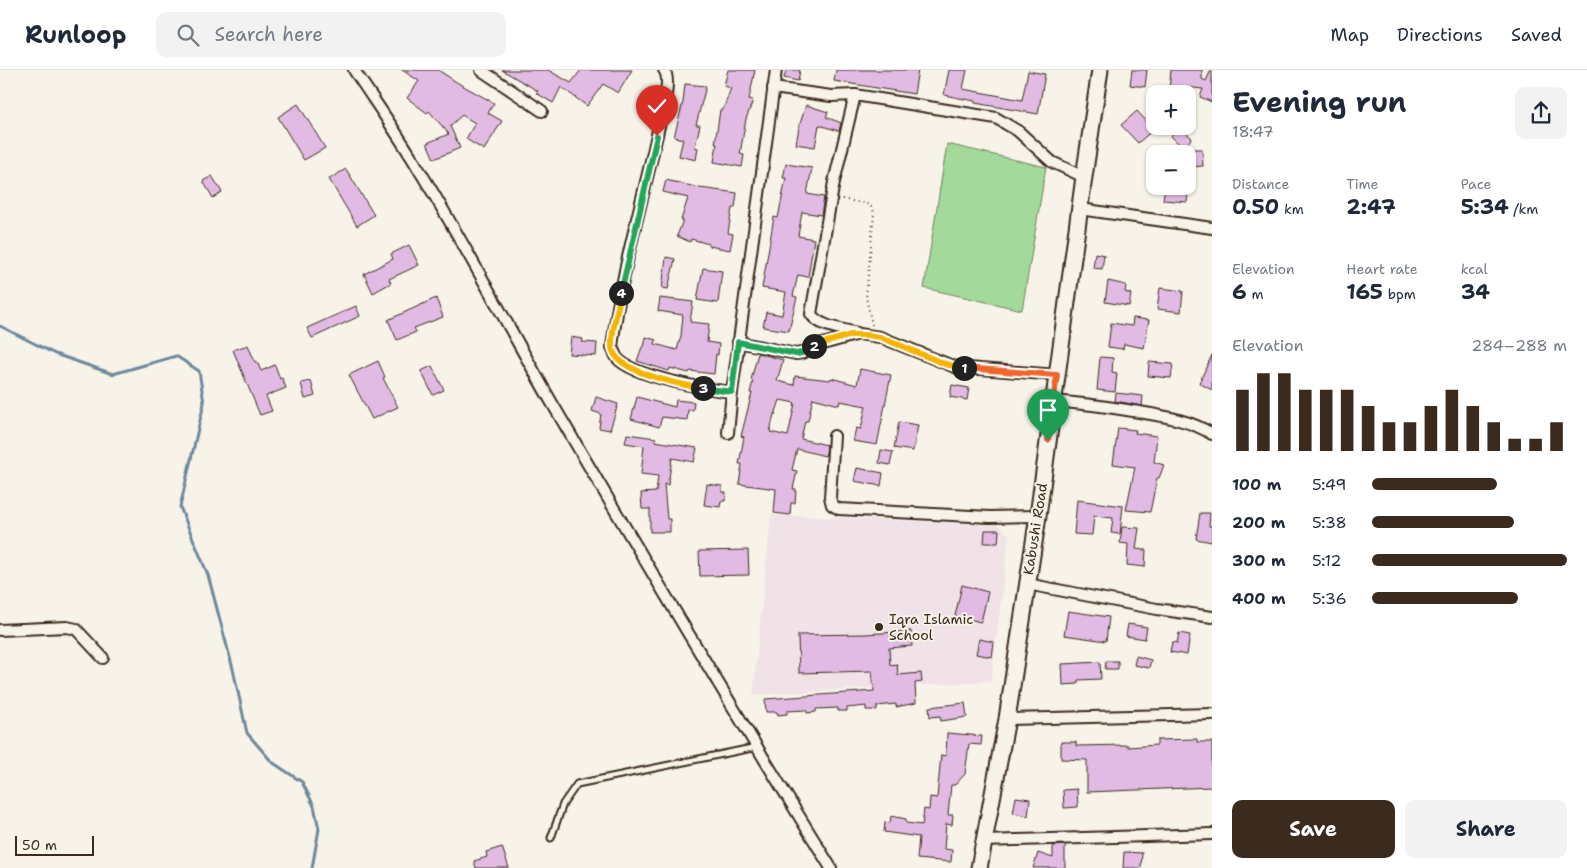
<!DOCTYPE html>
<meta charset="utf-8">
<style>
body{margin:0;font-family:"Shantell Sans",sans-serif;background:#f2f2f3;color:#1f2937;height:100vh;display:flex;flex-direction:column;font-size:19px;white-space:nowrap}
*{box-sizing:border-box;margin:0}
p{font-size:16px;color:#747a83}
.icon{flex:none;width:28px;height:28px;fill:none;stroke:currentColor;stroke-width:2;stroke-linecap:round;stroke-linejoin:round}
.map{position:relative;flex:1;overflow:hidden}
.details{display:flex;flex-direction:column;background:#fff;width:375px}
.details>*{flex:none}
.buttons{position:absolute;left:1146px;top:15px;display:grid;gap:10px}
.buttons a{display:grid;place-items:center;width:50px;height:50px;border-radius:10px;background:#fff;box-shadow:0 1px 4px #0004;font-size:25px}
.scale{position:absolute;left:15px;bottom:12px;width:79px;box-sizing:border-box;padding-left:5px;border:2px solid #3b2a1e;border-top:0;font-size:14px;line-height:18px;white-space:nowrap;color:#3b2a1e;-webkit-text-stroke:4px #f7f3e8;paint-order:stroke}
.pin{position:absolute;display:grid;place-items:center;width:42px;height:42px;color:#fff;margin:-51px -21px;border-radius:50% 50% 50% 0;rotate:-45deg;box-shadow:0 0 5px #0007}
.pin .icon{rotate:45deg}
.km{position:absolute;width:25px;height:25px;margin:-12px;border-radius:50%;background:#222;color:#fff;font-size:14px;line-height:25px;text-align:center}
.round{display:grid;place-items:center;flex:none;width:52px;height:52px;border-radius:10px;background:#f2f2f3}
.summary{display:flex;align-items:center;justify-content:space-between;height:85px;padding:0 20px}
h1{font-size:28px;font-weight:700;line-height:38px}
.figures{display:grid;grid-template-columns:repeat(3,1fr);gap:8px;height:85px;padding:5px 20px}
.figures div{display:grid;align-content:center}
.figures b{font-size:21px;font-weight:700}
.figures small{font-size:14px;font-weight:400}
.figures p{font-size:14px}
.chart{height:140px;padding:10px 20px}
.chart p{display:flex;justify-content:space-between}
.chart svg{width:100%;height:90px;margin-top:5px;stroke:#3b2a1e;stroke-width:6}
.action{display:flex;gap:10px;margin-top:auto;padding:10px 20px}
.action a{flex:1;height:58px;border-radius:10px;background:#3b2a1e;color:#fff;font-size:20px;font-weight:700;line-height:58px;text-align:center}
.action a+a{background:#f2f2f3;color:#1f2937}
ul{padding:0 20px;list-style:none;font-size:16px}
li{display:grid;grid-template-columns:80px 60px 1fr;align-items:center;height:38px}
li i{height:12px;border-radius:6px;background:#3b2a1e}
header{display:flex;align-items:center;gap:30px;box-sizing:border-box;height:70px;padding:0 25px;background:#fff;border-bottom:1px solid #e0e1e3}
header strong{font-size:24px}
nav{display:flex;gap:28px;margin-inline-start:auto;font-size:18px}
.search{width:350px;height:45px;background:#f2f2f3;display:flex;align-items:center;gap:12px;box-sizing:border-box;padding:0 18px;border-radius:10px;color:#747a83;font-size:19px}
main{display:flex;flex:1;min-height:0}
.map>svg:first-child{display:block}
.built{fill:#f0e2e7}
.green{fill:#a4d99c;stroke:#70825d}
.lines{fill:none;stroke-linecap:round;stroke-linejoin:round}
.stream{stroke:#6e889b;stroke-width:3}
.building{fill:#e1bbe4;stroke:#3b2a1e;fill-rule:evenodd}
.lane-casing{stroke:#3b2a1e;stroke-width:9}
.street-casing{stroke:#3b2a1e;stroke-width:14}
.secondary-casing{stroke:#3b2a1e;stroke-width:19}
.path{stroke:#3b2a1e;stroke-width:2;stroke-dasharray:1 4;stroke-linecap:butt}
.lane{stroke:#f7f3e8;stroke-width:5}
.street{stroke:#f7f3e8;stroke-width:10}
.secondary{stroke:#f7f3e8;stroke-width:15}
.split-1-casing{stroke:#fff;stroke-width:10}
.split-2-casing{stroke:#fff;stroke-width:10}
.split-3-casing{stroke:#fff;stroke-width:10}
.split-4-casing{stroke:#fff;stroke-width:10}
.split-5-casing{stroke:#fff;stroke-width:10}
.split-1{stroke:#f0652b;stroke-width:6}
.split-2{stroke:#f5b400;stroke-width:6}
.split-3{stroke:#22a559;stroke-width:6}
.split-4{stroke:#f5b400;stroke-width:6}
.split-5{stroke:#22a559;stroke-width:6}
.poi-dot{fill:#3b2a1e;stroke:#f7f3e8;stroke-width:2}
.labels{text-anchor:middle;dominant-baseline:central;stroke-width:4;stroke-linejoin:round;paint-order:stroke}
.street-label{font-size:14px;fill:#3b2a1e;stroke:#f7f3e8}
.poi-label{font-size:14px;fill:#3b2a1e;stroke:#f7f3e8;text-anchor:start}
</style>
<header>
<strong>Runloop</strong>
<div class="search"><svg class="icon" aria-label="search" viewBox="0 0 24 24"><circle cx="10" cy="10" r="6"/><path d="M15 15l6 6"/></svg>Search here</div>
<nav><a>Map</a><a>Directions</a><a>Saved</a></nav>
</header>
<main>
<div class="map">
<svg width="1212" height="798" viewBox="0 0 1212 798">
<rect width="100%" height="100%" fill="#f7f3e8"/>
<filter id="ink" filterUnits="userSpaceOnUse"><feTurbulence type="fractalNoise" baseFrequency=".02" numOctaves="2"/><feDisplacementMap in="SourceGraphic" scale="10" xChannelSelector="R" yChannelSelector="G"/><feConvolveMatrix kernelMatrix="1 2 1 2 8 2 1 2 1" color-interpolation-filters="sRGB"/></filter>
<g filter="url(#ink)">
<polygon class="built" points="771,445 999,455 1009,466 991,611 753,625"/>
<polygon class="green" points="947,74 1046,97 1022,240 924,218"/>
<g class="lines">
<polyline class="stream" points="0,256 55,284 113,304 176,286 199,301 204,333 180,437 208,505 233,599 247,663 272,692 302,712 314,736 319,759 312,798"/>
</g>
<g class="building">
<polygon points="402,0 438,0 458,13 494,33 488,43 502,51 484,80 466,69 475,53 462,45 450,56 460,78 434,89 427,73 449,64 429,41 427,43 407,28 419,11"/>
<polygon points="502,0 548,0 571,13 581,0 632,0 618,23 603,14 587,36 561,17 553,33 536,23 538,21"/>
<polygon points="728,0 755,0 749,29 753,30 746,49 740,84 744,85 742,97 714,92 717,74 715,74 720,40 723,40 731,18 724,16"/>
<polygon points="786,0 800,0 798,11 784,8"/>
<polygon points="836,0 918,0 914,24 834,11"/>
<polygon points="949,0 967,0 963,19 1022,30 1028,1 1045,4 1038,44 975,33 975,31 944,25"/>
<polygon points="1132,0 1147,0 1145,17 1130,15"/>
<polygon points="1171,0 1202,0 1202,9 1206,11 1211,0 1212,0 1212,32 1200,27 1203,19 1183,17 1183,21 1169,20"/>
<polygon points="685,14 706,16 696,55 700,55 695,77 698,78 696,90 679,86 683,69 674,67 683,32"/>
<polygon points="298,34 325,78 304,90 278,47"/>
<polygon points="806,35 828,42 826,47 841,53 839,61 819,55 815,77 796,74 799,57"/>
<polygon points="1137,41 1154,59 1138,73 1121,55"/>
<polygon points="1179,57 1192,68 1183,78 1171,66"/>
<polygon points="1189,79 1202,79 1203,96 1189,97"/>
<polygon points="786,94 812,98 807,124 824,127 821,145 802,142 798,166 814,169 808,207 798,205 793,226 797,227 789,261 763,257 766,242 782,245 786,222 762,218 774,147 778,148 786,108 783,108"/>
<polygon points="346,99 374,145 357,156 329,109"/>
<polygon points="212,106 222,122 213,128 203,111"/>
<polygon points="666,110 700,118 737,123 735,138 732,138 728,163 733,164 730,180 709,176 709,174 691,169 690,172 677,166 683,150 681,150 688,128 663,122"/>
<polygon points="1165,116 1189,116 1187,132 1163,130"/>
<polygon points="409,175 419,195 389,209 391,213 373,223 364,204 393,189 391,184"/>
<polygon points="1095,183 1104,185 1102,199 1093,198"/>
<polygon points="666,187 675,189 668,219 662,218"/>
<polygon points="703,198 722,201 718,233 697,230"/>
<polygon points="1108,211 1126,215 1125,222 1131,224 1129,236 1105,232"/>
<polygon points="1160,218 1183,221 1181,242 1157,239"/>
<polygon points="436,228 443,247 414,258 416,262 397,270 388,250"/>
<polygon points="660,228 693,232 690,252 709,254 707,272 719,274 718,285 716,284 714,304 690,301 689,303 670,298 669,301 637,291 642,277 644,277 646,267 656,270 655,274 677,280 681,266 683,245 658,241"/>
<polygon points="356,236 360,246 312,268 307,258"/>
<polygon points="1133,248 1149,250 1144,278 1124,274 1123,279 1108,277 1111,253 1132,256"/>
<polygon points="571,267 583,269 582,272 597,273 596,286 569,284"/>
<polygon points="248,275 255,292 257,292 261,301 275,295 280,309 282,308 286,318 266,326 272,341 260,345 233,280"/>
<path d="M758,283L783,290L777,311L794,315L795,306L830,310L831,308L857,315L860,299L891,305L877,375L853,371L856,358L861,359L866,336L840,331L839,335L813,328L808,351H805L801,369L827,375L826,383L825,386L797,379L792,400L797,401L793,419H796L795,433H791L790,445L774,443L776,419L739,414L742,394H739L744,367L741,366L752,323H750L753,311L751,310ZM780,330L795,333L788,366L770,362L774,344L775,345Z"/>
<polygon points="1212,285 1212,320 1199,313"/>
<polygon points="1100,287 1113,288 1112,302 1117,303 1115,322 1097,320"/>
<polygon points="378,291 385,307 383,308 398,337 372,349 349,305"/>
<polygon points="1149,292 1173,294 1171,308 1148,306"/>
<polygon points="432,296 444,320 433,325 421,301"/>
<polygon points="311,311 315,326 305,329 301,313"/>
<polygon points="952,315 969,318 967,330 950,327"/>
<polygon points="1116,323 1143,326 1142,336 1115,331"/>
<polygon points="596,327 618,334 610,360 599,358 601,344 592,341"/>
<polygon points="637,327 675,337 676,330 694,332 693,340 688,340 687,350 662,347 659,357 631,349"/>
<polygon points="899,352 918,355 913,381 894,378"/>
<polygon points="1118,358 1136,360 1135,363 1157,366 1154,392 1164,395 1159,408 1157,408 1150,442 1126,440 1135,397 1113,394"/>
<polygon points="627,364 656,368 655,371 697,378 694,392 672,388 668,415 664,414 667,449 670,449 670,462 650,462 650,439 642,439 641,423 656,422 658,406 641,404 644,376 625,373"/>
<polygon points="881,380 893,382 890,395 879,393"/>
<polygon points="857,398 883,403 881,416 854,411"/>
<polygon points="707,414 722,416 722,422 726,422 725,431 721,431 720,437 704,435"/>
<polygon points="1077,430 1123,436 1120,464 1111,463 1113,448 1094,446 1092,465 1074,464"/>
<polygon points="1200,443 1210,443 1209,456 1212,456 1212,472 1196,469"/>
<polygon points="1122,457 1139,458 1136,479 1146,480 1145,497 1127,495 1128,474 1120,473"/>
<polygon points="985,460 999,460 998,473 984,473"/>
<polygon points="748,480 749,505 700,506 699,481"/>
<polygon points="962,515 988,522 981,552 955,546"/>
<polygon points="1068,541 1109,547 1106,571 1064,565"/>
<polygon points="1128,554 1147,557 1145,569 1126,566"/>
<polygon points="911,561 912,576 889,578 890,595 897,594 898,605 921,603 922,612 915,613 916,633 896,637 896,634 877,636 877,640 866,640 866,636 847,638 847,641 838,641 838,638 816,639 816,642 807,643 806,640 787,641 787,644 778,645 777,642 766,642 765,629 874,621 872,601 799,603 798,565 866,564"/>
<polygon points="1179,563 1190,565 1187,585 1170,582 1172,572 1177,573"/>
<polygon points="979,569 994,572 992,587 976,584"/>
<polygon points="1136,586 1151,590 1149,598 1134,595"/>
<polygon points="1106,591 1118,591 1118,599 1105,599"/>
<polygon points="1100,592 1101,609 1078,610 1078,614 1063,615 1062,594"/>
<polygon points="965,633 967,647 941,651 940,646 930,647 929,637"/>
<polygon points="947,663 982,666 981,675 969,674 965,704 955,715 951,715 948,745 953,745 952,755 946,754 944,779 952,780 951,792 917,789 919,767 884,762 885,752 890,753 891,746 906,749 906,753 922,755 924,739 929,740 930,727 937,728 941,685 946,686"/>
<polygon points="1197,669 1197,672 1212,672 1212,717 1087,722 1087,690 1061,689 1061,672 1076,672 1076,676 1128,675 1128,677 1157,675 1157,670"/>
<polygon points="1077,719 1078,737 1064,738 1063,720"/>
<polygon points="1016,727 1030,729 1028,746 1013,743"/>
<polygon points="1065,775 1065,798 1033,798 1038,783 1053,788 1053,776"/>
<polygon points="502,777 509,798 476,798 474,791 487,787 486,782"/>
<polygon points="1124,782 1142,783 1141,798 1123,798"/>
</g>
<g class="lines">
<defs>
<polyline id="lane" points="551,768 563,734 577,714 757,677"/>
<g id="street">
<path d="M354,0C375,32 398,64 418,98C465,174 507,255 552,333C643,489 736,644 831,798"/>
<polyline points="481,0 542,41"/>
<path d="M664,0C672,10 662,42 659,56C643,130 621,202 612,277C614,281 615,285 617,288C633,307 707,319 732,322"/>
<polyline points="773,18 831,26 855,25 996,48 1018,61 1052,92 1084,107"/>
<path d="M855,25L834,112L811,244C819,257 843,259 857,263"/>
<polyline points="1080,139 1212,158"/>
<polyline points="738,272 796,284 802,283 819,275 859,264 880,267 955,297 1057,305"/>
<path d="M1054,331C1078,333 1102,336 1127,340C1155,345 1187,348 1212,364"/>
<polyline points="728,363 732,322 776,0"/>
<polyline points="834,366 830,427 832,435 839,439 990,447 1038,446"/>
<polyline points="1027,514 1157,539 1212,547"/>
<polyline points="0,560 67,557 76,559 103,588"/>
<polyline points="1007,649 1212,644"/>
<polyline points="983,771 1212,764"/>
</g>
<polyline id="secondary" points="979,798 1007,649 1038,446 1084,107 1100,0"/>
</defs>
<use href="#lane" class="lane-casing"/>
<use href="#street" class="street-casing"/>
<use href="#secondary" class="secondary-casing"/>
<polyline class="path" points="842,129 867,134 873,138 874,144 866,227 872,255"/>
<use href="#lane" class="lane"/>
<use href="#street" class="street"/>
<use href="#secondary" class="secondary"/>
</g>
</g>
<g class="lines" filter="url(#ink)">
<defs>
<polyline id="split-1" points="964,298 1057,305 1048,370"/>
<polyline id="split-2" points="814,276 851,265 867,265 880,267 945,294 964,298"/>
<polyline id="split-3" points="703,318 732,322 738,272 796,284 802,283 814,276"/>
<path id="split-4" d="M621,223C618,239 611,261 612,277C614,302 682,315 703,318"/>
<polyline id="split-5" points="621,223 657,66"/>
</defs>
<use href="#split-1" class="split-1-casing"/>
<use href="#split-2" class="split-2-casing"/>
<use href="#split-3" class="split-3-casing"/>
<use href="#split-4" class="split-4-casing"/>
<use href="#split-5" class="split-5-casing"/>
<use href="#split-1" class="split-1"/>
<use href="#split-2" class="split-2"/>
<use href="#split-3" class="split-3"/>
<use href="#split-4" class="split-4"/>
<use href="#split-5" class="split-5"/>
</g>
<circle class="poi-dot" cx="879" cy="557" r="5"/>
<g class="labels">
<g class="street-label">
<text transform="translate(1035 459) rotate(-81)">Kabushi Road</text>
</g>
<g class="poi-label">
<text x="889" y="549">Iqra Islamic<tspan x="889" dy="16">School</tspan></text>
</g>
</g>
</svg>
<div class="buttons">
<a>+</a>
<a>−</a>
</div>
<div class="scale">50 m</div>
<div class="pin" style="left:1048px;top:370px;background:#1e9e55"><svg class="icon" aria-label="arrive" viewBox="0 0 24 24"><path d="M6 21V4h12l-3 4 3 4H6"/></svg></div>
<div class="pin" style="left:657px;top:66px;background:#d93025"><svg class="icon" aria-label="check" viewBox="0 0 24 24"><path d="M5 12l5 5 9-10"/></svg></div>
<b class="km" style="left:964px;top:298px">1</b>
<b class="km" style="left:814px;top:276px">2</b>
<b class="km" style="left:703px;top:318px">3</b>
<b class="km" style="left:621px;top:223px">4</b>
</div>
<section class="details">
<div class="summary"><div><h1>Evening run</h1><p>18:47</p></div><a class="round"><svg class="icon" aria-label="share" viewBox="0 0 24 24"><path d="M12 15V3M7 8l5-5 5 5M5 13v7h14v-7"/></svg></a></div>
<div class="figures">
<div><p>Distance</p><b>0.50<small> km</small></b></div>
<div><p>Time</p><b>2:47</b></div>
<div><p>Pace</p><b>5:34<small> /km</small></b></div>
</div>
<div class="figures">
<div><p>Elevation</p><b>6<small> m</small></b></div>
<div><p>Heart rate</p><b>165<small> bpm</small></b></div>
<div><p>kcal</p><b>34</b></div>
</div>
<div class="chart"><p><span>Elevation</span>284–288 m</p>
<svg viewBox="0 0 160 44" preserveAspectRatio="none"><path d="M5 44V14M15 44V6M25 44V6M35 44V14M45 44V14M55 44V14M65 44V22M75 44V30M85 44V30M95 44V22M105 44V14M115 44V22M125 44V30M135 44V38M145 44V38M155 44V30"/></svg>
</div>
<ul>
<li><b>100 m</b>5:49<i style="width:64%"></i></li>
<li><b>200 m</b>5:38<i style="width:73%"></i></li>
<li><b>300 m</b>5:12<i style="width:100%"></i></li>
<li><b>400 m</b>5:36<i style="width:75%"></i></li>
</ul>
<div class="action"><a>Save</a><a>Share</a></div>
</section>
</main>
